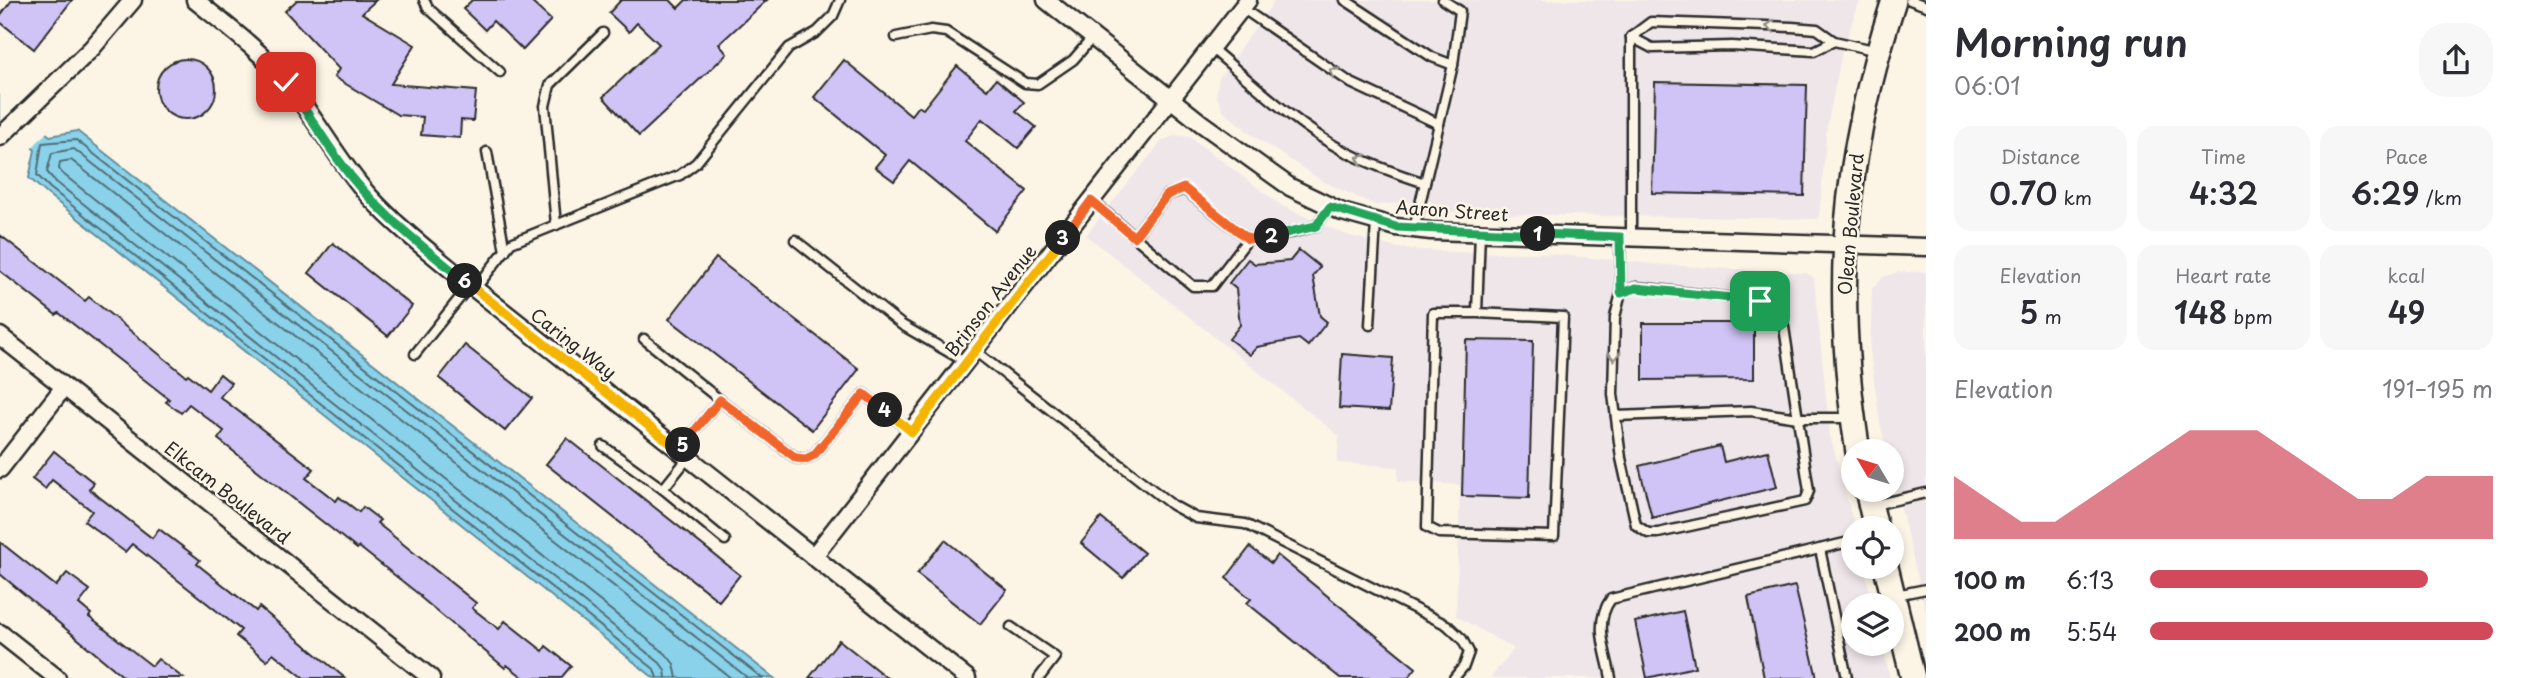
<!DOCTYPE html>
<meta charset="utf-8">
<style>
body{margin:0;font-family:"Playpen Sans",sans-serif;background:#f7f7f7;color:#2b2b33;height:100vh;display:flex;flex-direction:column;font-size:26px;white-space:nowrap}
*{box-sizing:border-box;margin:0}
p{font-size:23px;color:#7c7c81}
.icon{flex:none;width:38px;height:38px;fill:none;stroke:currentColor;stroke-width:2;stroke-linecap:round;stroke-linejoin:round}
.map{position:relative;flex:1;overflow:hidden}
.side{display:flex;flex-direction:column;background:#fff;width:595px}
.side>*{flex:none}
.needle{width:46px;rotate:308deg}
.tools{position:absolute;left:1841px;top:439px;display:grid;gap:14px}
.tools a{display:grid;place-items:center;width:63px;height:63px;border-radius:50%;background:#fff;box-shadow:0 4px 10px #0003;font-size:35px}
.pin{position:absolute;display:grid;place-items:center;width:60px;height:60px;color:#fff;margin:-30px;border-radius:14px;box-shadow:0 4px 10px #0006}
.km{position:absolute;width:35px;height:35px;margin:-18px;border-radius:50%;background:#222;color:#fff;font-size:19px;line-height:35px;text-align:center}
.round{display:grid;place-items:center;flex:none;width:74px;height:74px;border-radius:28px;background:#f7f7f7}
.headline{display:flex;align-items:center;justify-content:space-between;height:119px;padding:0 28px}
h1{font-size:38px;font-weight:600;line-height:52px}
.figures{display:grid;grid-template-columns:repeat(3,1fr);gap:10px;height:119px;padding:7px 28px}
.figures div{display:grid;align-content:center;border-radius:18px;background:#f7f7f7;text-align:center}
.figures b{font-size:30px;font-weight:600}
.figures small{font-size:19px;font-weight:400}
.figures p{font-size:19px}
.chart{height:196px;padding:14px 28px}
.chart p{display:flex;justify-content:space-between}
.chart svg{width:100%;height:126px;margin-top:7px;fill:#d1495b;opacity:.7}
ul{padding:0 28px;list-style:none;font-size:23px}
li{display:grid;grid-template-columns:112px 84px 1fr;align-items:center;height:52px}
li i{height:18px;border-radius:9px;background:#d1495b}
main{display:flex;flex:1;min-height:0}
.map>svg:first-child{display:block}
.built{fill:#efe6ea}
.water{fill:#89d2ea;stroke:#638f9e;stroke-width:2}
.pier{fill:#fcf5e5}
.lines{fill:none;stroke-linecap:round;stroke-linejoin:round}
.shore{stroke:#516e77;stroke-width:2}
.building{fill:#d0c3f5;stroke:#2b2b2b;stroke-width:2}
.lane-casing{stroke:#2b2b2b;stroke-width:13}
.street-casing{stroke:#2b2b2b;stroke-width:21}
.secondary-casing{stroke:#2b2b2b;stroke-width:28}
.lane{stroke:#fcf5e5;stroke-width:8}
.street{stroke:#fcf5e5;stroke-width:16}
.secondary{stroke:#fcf5e5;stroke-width:23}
.oneway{stroke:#949088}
.split-1-casing{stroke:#fff;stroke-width:14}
.split-2-casing{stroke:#fff;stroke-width:14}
.split-3-casing{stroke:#fff;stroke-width:14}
.split-4-casing{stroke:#fff;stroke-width:14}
.split-5-casing{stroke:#fff;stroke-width:14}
.split-6-casing{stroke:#fff;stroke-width:14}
.split-7-casing{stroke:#fff;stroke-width:14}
.split-1{stroke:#22a559;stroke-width:9}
.split-2{stroke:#22a559;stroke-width:9}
.split-3{stroke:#f0652b;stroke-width:9}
.split-4{stroke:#f5b400;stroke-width:9}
.split-5{stroke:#f0652b;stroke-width:9}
.split-6{stroke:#f5b400;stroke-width:9}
.split-7{stroke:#22a559;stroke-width:9}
.labels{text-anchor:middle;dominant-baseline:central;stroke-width:5;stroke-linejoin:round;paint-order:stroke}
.street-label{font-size:18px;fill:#2b2b2b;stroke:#fcf5e5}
</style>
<main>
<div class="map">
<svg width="1926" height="678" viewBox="0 0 1926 678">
<rect width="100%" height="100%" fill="#fcf5e5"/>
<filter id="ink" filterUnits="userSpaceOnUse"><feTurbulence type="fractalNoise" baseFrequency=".0143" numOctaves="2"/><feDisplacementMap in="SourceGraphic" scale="14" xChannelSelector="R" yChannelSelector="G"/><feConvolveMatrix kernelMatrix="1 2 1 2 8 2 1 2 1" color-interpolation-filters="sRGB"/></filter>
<g filter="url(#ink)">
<g class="built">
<polygon points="1275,0 1860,0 1842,52 1827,127 1819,219 1489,214 1438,211 1430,201 1375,205 1322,181 1252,135 1223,111 1216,94 1219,78"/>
<polygon points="1175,135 1190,137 1282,206 1347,235 1398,248 1455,252 1540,253 1665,265 1807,273 1814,278 1830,435 1855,528 1853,567 1864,567 1873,605 1853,606 1853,644 1882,644 1890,678 1490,678 1514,649 1456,616 1460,485 1398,481 1398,467 1337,463 1339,436 1086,235 1161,142"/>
<polygon points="1898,272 1926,272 1926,612 1892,472 1892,452 1887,451 1880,423 1870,352 1872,289 1883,277"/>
</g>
<polygon class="water" points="0,96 50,136 77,131 774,678 654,678 46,193 29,178 35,150 0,121"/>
<polygon class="pier" points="2,93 48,131 30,150 0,125 0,95"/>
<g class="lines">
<g class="shore">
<polyline points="657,678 654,669 50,188 37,175 42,143 76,140 762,678"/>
<polyline points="666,678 665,670 660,663 56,182 47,172 52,153 74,149 748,678"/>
<polyline points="677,678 674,664 666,654 63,174 59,169 60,162 71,160 731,678"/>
</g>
</g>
<g class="building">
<polygon points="12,0 72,0 34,49 0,22 0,16"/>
<polygon points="297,0 376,0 362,13 415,45 391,84 476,91 473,121 461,120 460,138 421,135 423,117 398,115 334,77 339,69 285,11"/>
<polygon points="472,0 529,0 551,20 523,50 493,21 485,30 463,9"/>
<polygon points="621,0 670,0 678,8 686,0 767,0 719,44 727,54 639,136 603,97 659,44 637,23 629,32 609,13"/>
<circle cx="186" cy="89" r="30"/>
<polygon points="844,60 911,115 918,106 923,109 957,66 987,90 996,79 1024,102 1016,111 1036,127 1018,148 982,119 965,141 1027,191 995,231 910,161 894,181 875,167 885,155 814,97"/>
<polygon points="1655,82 1807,85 1804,196 1652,193"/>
<polygon points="0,235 85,301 89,297 186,376 188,374 208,390 220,374 231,383 220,397 314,469 306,478 336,501 339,497 359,512 363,507 380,520 377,523 476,603 472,608 499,629 505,621 543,651 546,646 571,666 561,678 524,678 507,665 505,668 420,597 421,596 359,547 357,549 218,439 224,431 189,404 181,413 166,402 169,399 59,313 56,315 0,271"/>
<polygon points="333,243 412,306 388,336 309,273"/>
<polygon points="1299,250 1320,267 1313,276 1320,316 1327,322 1308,346 1299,339 1257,347 1250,355 1229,339 1240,325 1236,289 1229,283 1248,259 1255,264 1290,261"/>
<polygon points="716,258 859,369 812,430 669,319"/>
<polygon points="1643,323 1754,323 1754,379 1643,380"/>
<polygon points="1466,340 1533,341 1529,498 1462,496"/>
<polygon points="465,345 532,398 505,431 439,378"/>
<polygon points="1342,354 1393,358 1389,411 1339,408"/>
<polygon points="567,438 740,575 719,601 546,464"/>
<polygon points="1720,446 1724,462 1768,451 1777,487 1652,518 1639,466"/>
<polygon points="54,451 94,483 89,489 152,538 159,529 200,560 197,564 256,611 259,607 345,678 304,678 273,653 267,661 236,636 241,630 132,544 125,552 84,521 92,511 52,480 45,489 32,479"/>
<polygon points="1101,518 1144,553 1123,578 1081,543"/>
<polygon points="945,540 1007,590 980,624 917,574"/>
<polygon points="0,542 56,586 67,573 90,590 79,604 91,614 89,617 152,666 158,659 183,678 125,678 0,574"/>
<polygon points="1250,547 1271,563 1277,555 1416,668 1408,678 1340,678 1247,603 1251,599 1226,578"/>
<polygon points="1795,586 1817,678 1764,678 1748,597"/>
<polygon points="1683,611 1695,667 1647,678 1635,622"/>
<polygon points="839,640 887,678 809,678"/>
</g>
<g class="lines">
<defs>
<g id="lane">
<polyline points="424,0 428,8 500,72"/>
<polyline points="1345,0 1432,57 1453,65"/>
<polyline points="1910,0 1926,6"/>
<polyline points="1242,8 1351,83 1439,124"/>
<polyline points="896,37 931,30 946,32 1025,83 1038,84 1073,60 1093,37"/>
<polyline points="1631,37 1651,22 1792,27 1817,29 1834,41 1878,51"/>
<polyline points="1631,37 1652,48 1732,46 1814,51 1834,41"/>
<polyline points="1631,37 1631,237"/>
<path d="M1211,48C1250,81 1299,127 1344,151C1370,164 1397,174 1425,183"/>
<polyline points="487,152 505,251"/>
<polyline points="1092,201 1193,286 1212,286 1248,239 1184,189 1167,195 1134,237"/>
<polyline points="556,225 545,106 550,85 603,33"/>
<polyline points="1414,229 1453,65 1460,11 1443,0"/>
<polyline points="1620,237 1621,293 1615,317 1613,394 1621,458 1636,525 1648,533 1658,533 1805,501 1809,491 1782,314 1775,307 1760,301 1636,287 1621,293"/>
<polyline points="1248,239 1294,232 1316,226 1330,207"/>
<polyline points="795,240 902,325 966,362"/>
<polyline points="475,289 511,243 680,175 696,163 789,48 817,32 833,16 840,0"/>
<polyline points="1477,313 1563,317 1554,536 1439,533 1427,527 1433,313 1477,313 1480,232"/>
<polyline points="1370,325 1376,222"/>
<polyline points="644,339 720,400"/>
<polyline points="975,351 1172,505 1196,518 1245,524 1447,625 1462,639 1469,652 1464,666 1454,678"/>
<polyline points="415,354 470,285"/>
<polyline points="1616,416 1751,411 1798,418 1850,418"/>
<polyline points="603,446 663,489 725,540"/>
<polyline points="679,450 720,400 796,458 806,459 814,455 864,394 911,431"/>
<polyline points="663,489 688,458"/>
<polyline points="1874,505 1926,493"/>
<polyline points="1820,549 1847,678"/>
<polyline points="1896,595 1926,589"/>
<polyline points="1011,627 1055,657 1039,678"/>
<path d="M1611,678C1606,651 1593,623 1611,599L1853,541"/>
</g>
<g id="street">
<path d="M195,0C227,26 261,51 287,83C317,120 338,161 369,196C399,229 435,256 470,285L967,678"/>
<polyline points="1046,0 1201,123 1290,187 1342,212 1396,227 1431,231 1926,247"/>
<polyline points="0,137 92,48 133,0"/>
<polyline points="0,336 431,678"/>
<polyline points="0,469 64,387"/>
<polyline points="813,557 1248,0"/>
<polyline points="0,633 57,678"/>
</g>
<g id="secondary">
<path d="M1858,452C1832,288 1843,158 1894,0"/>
<polyline points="1867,490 1876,528"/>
<polyline points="1886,567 1913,678"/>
</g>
</defs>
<use href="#lane" class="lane-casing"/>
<use href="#street" class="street-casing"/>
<use href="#secondary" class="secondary-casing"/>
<use href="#lane" class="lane"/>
<use href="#street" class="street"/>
<use href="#secondary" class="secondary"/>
</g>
<defs><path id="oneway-chevron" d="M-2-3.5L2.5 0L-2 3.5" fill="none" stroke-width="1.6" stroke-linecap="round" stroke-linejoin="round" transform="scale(1.75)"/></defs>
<g class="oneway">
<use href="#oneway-chevron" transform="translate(1770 26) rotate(-177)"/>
<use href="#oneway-chevron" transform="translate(1334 72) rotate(-147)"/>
<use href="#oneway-chevron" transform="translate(1361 159) rotate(-155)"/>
<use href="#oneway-chevron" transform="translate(1614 356) rotate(91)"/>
</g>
</g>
<g class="lines" filter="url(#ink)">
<defs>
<polyline id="split-1" points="1538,234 1620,237 1621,293 1636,288 1760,301"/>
<polyline id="split-2" points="1272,236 1316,226 1330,207 1396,227 1538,234"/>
<polyline id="split-3" points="1063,238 1091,201 1134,237 1167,195 1184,188 1248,239 1272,236"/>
<polyline id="split-4" points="885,410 912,432 1063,238"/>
<polyline id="split-5" points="683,445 720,400 796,458 806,459 814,455 864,394 885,410"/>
<polyline id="split-6" points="465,281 679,450 683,445"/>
<path id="split-7" d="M286,82C305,108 321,136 340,162C373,209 421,245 465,281"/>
</defs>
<use href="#split-1" class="split-1-casing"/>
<use href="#split-2" class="split-2-casing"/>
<use href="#split-3" class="split-3-casing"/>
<use href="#split-4" class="split-4-casing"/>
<use href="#split-5" class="split-5-casing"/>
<use href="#split-6" class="split-6-casing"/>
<use href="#split-7" class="split-7-casing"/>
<use href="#split-1" class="split-1"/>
<use href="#split-2" class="split-2"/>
<use href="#split-3" class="split-3"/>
<use href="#split-4" class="split-4"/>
<use href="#split-5" class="split-5"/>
<use href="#split-6" class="split-6"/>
<use href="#split-7" class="split-7"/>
</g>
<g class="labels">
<g class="street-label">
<text transform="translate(1452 210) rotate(4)">Aaron Street</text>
<text transform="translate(1850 224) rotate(-85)">Olean Boulevard</text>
<text transform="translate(990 300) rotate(-52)">Brinson Avenue</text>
<text transform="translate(574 343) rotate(38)">Caring Way</text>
<text transform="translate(228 492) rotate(38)">Elkcam Boulevard</text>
</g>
</g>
</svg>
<div class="tools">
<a><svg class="needle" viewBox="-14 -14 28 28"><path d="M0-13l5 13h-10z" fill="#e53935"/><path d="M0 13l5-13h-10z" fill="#7c7c81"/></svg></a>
<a><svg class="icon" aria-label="locate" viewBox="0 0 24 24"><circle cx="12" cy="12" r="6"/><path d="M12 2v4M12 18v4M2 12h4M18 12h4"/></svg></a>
<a><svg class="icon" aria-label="layers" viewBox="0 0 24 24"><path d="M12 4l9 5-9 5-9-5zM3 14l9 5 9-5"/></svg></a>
</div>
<div class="pin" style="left:1760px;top:301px;background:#1e9e55"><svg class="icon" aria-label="arrive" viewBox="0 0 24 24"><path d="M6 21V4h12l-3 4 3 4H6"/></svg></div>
<div class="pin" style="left:286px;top:82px;background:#d93025"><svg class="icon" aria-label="check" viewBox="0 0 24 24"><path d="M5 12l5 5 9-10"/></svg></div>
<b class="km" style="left:1538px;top:234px">1</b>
<b class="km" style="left:1272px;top:236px">2</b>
<b class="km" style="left:1063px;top:238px">3</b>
<b class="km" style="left:885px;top:410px">4</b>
<b class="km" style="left:683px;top:445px">5</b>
<b class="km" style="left:465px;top:281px">6</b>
</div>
<section class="side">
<div class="headline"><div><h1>Morning run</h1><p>06:01</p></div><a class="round"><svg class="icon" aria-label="share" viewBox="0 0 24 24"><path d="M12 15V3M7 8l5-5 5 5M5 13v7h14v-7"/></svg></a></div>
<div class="figures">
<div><p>Distance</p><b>0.70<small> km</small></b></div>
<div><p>Time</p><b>4:32</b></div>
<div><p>Pace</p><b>6:29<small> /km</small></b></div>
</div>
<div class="figures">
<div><p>Elevation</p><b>5<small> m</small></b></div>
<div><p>Heart rate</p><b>148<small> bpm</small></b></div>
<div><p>kcal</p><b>49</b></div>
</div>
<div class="chart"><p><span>Elevation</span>191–195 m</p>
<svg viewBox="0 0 160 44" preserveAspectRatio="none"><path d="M0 44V22L10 30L20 38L30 38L40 30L50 22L60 14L70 6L80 6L90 6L100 14L110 22L120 30L130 30L140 22L150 22L160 22V44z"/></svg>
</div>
<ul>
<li><b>100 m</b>6:13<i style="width:81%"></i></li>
<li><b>200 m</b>5:54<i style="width:100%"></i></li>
</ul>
</section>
</main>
